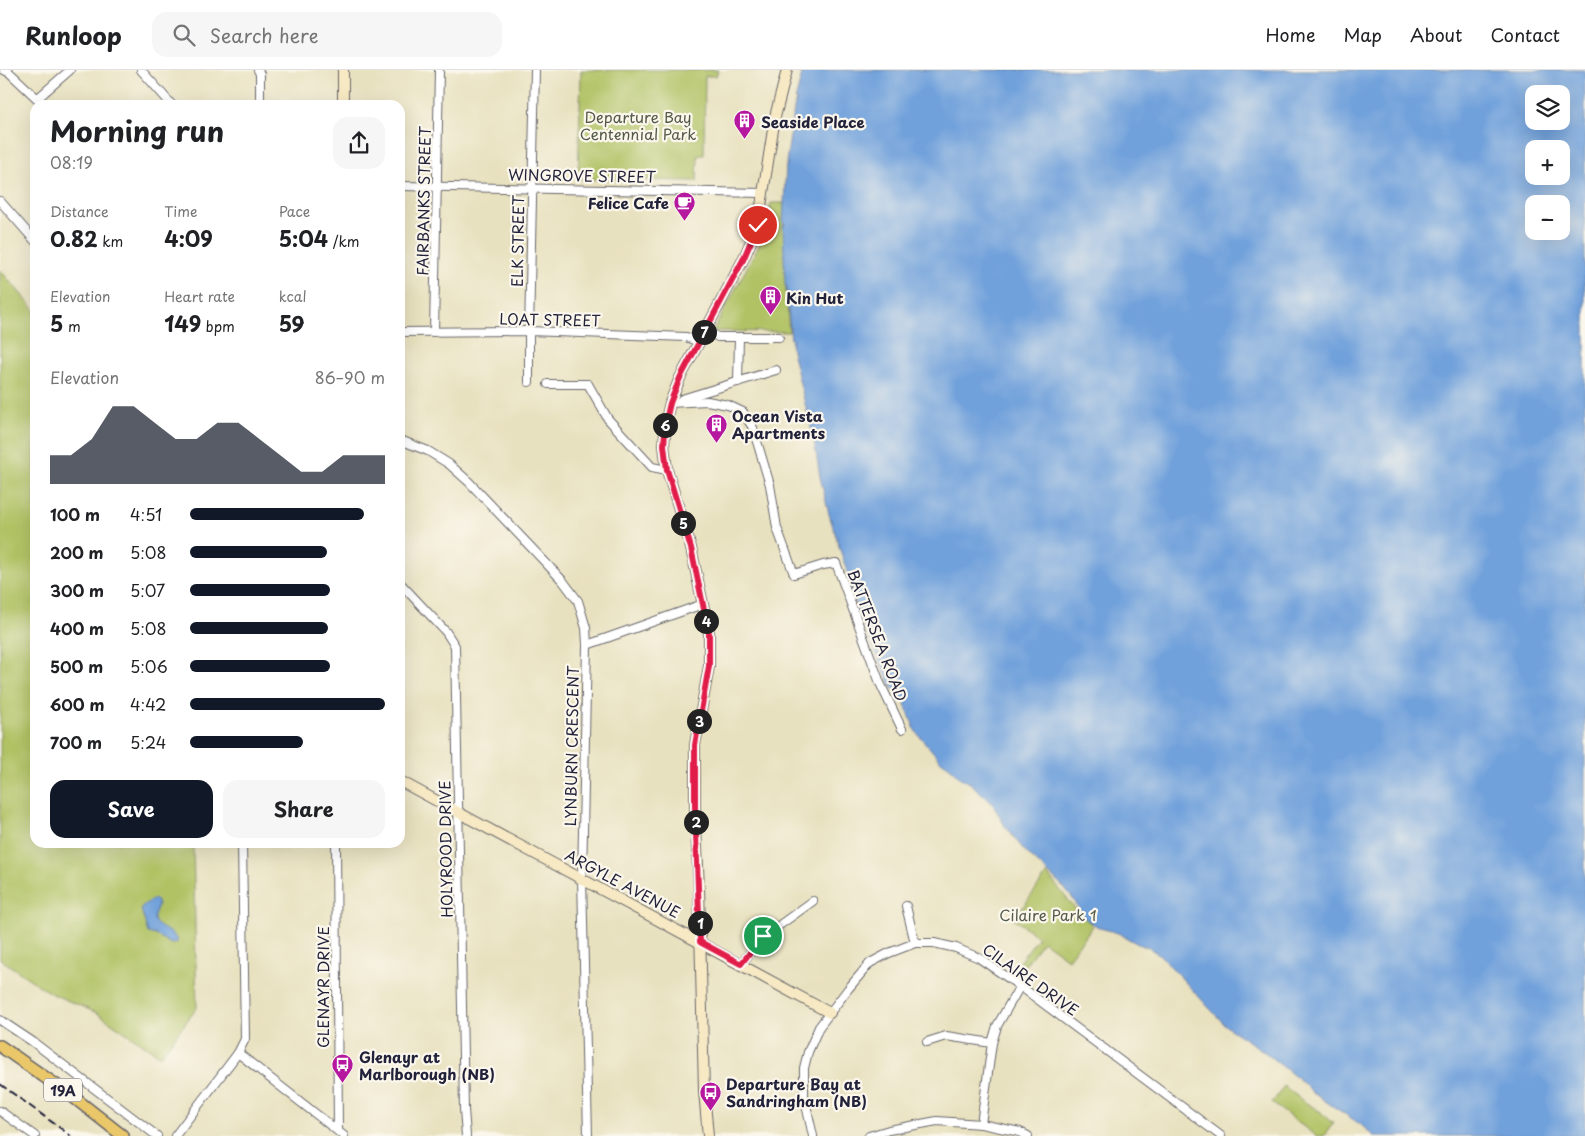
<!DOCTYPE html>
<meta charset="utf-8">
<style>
body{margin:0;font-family:"Playpen Sans",sans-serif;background:#f6f6f6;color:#202124;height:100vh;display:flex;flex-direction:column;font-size:19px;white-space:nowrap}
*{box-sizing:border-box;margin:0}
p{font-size:16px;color:#757577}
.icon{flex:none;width:28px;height:28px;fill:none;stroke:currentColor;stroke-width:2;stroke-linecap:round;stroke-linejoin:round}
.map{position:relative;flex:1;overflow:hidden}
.sheet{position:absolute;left:30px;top:30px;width:375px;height:748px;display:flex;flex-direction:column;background:#fff;border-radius:15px;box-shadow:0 5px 20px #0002}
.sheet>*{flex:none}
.buttons{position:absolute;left:1525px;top:15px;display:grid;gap:10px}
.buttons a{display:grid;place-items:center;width:45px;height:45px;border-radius:10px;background:#fff;box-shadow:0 5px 20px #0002;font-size:25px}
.pin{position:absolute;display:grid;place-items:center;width:42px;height:42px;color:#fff;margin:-21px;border:2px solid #fff;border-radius:50%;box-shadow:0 1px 5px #0007}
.km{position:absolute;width:25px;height:25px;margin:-12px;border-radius:50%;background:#222;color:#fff;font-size:14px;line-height:25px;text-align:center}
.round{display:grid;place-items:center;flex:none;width:52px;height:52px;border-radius:15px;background:#f6f6f6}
.summary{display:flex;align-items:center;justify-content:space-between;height:85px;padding:0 20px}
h1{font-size:28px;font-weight:700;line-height:38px}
.figures{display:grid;grid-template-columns:repeat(3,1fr);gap:8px;height:85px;padding:5px 20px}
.figures div{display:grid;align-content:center}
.figures b{font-size:21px;font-weight:700}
.figures small{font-size:14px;font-weight:400}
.figures p{font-size:14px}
.chart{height:140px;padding:10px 20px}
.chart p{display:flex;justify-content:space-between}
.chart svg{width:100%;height:90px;margin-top:5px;fill:#111827;opacity:.7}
.button{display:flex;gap:10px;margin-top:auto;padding:10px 20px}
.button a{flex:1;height:58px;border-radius:15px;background:#111827;color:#fff;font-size:20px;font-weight:700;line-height:58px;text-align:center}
.button a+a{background:#f6f6f6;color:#202124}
ul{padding:0 20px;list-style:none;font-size:16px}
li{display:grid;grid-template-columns:80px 60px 1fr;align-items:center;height:38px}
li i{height:12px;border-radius:6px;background:#111827}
header{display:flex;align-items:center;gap:30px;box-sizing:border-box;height:70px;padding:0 25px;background:#fff;border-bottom:1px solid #e0e0e0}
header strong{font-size:24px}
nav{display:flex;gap:28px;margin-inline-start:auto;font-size:18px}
.search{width:350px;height:45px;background:#f6f6f6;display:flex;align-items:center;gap:12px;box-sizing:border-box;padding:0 18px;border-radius:15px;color:#757577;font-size:19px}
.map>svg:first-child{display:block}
.green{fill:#b1c265;stroke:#6a7250}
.water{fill:#71a1db;stroke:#4a628b;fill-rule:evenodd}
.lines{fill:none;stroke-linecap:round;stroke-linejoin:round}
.street-casing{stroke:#676569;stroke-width:10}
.secondary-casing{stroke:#676569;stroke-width:12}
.primary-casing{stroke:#676569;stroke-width:14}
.street{stroke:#fff;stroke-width:8}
.secondary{stroke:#f7e9c3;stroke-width:10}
.primary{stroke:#eac769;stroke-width:11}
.rail{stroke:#22223b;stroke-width:2;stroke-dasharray:8 4;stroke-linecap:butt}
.route-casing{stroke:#fff;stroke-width:10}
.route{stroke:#e11d48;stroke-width:6}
.labels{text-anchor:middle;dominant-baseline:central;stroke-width:4.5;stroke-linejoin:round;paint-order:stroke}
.shield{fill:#fbf7ec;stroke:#636270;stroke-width:1}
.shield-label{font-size:14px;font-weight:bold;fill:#22223b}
.park-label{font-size:15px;fill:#545a4a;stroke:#fbf7ec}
.poi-label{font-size:15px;font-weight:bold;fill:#22223b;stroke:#fbf7ec;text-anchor:start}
.street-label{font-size:15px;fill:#22223b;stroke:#fbf7ec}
</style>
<header>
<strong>Runloop</strong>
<div class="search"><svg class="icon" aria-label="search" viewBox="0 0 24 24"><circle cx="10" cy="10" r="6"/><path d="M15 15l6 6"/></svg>Search here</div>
<nav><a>Home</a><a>Map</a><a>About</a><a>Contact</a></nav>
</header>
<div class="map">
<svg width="1585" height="1066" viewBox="0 0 1585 1066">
<rect width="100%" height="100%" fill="#fbf7ec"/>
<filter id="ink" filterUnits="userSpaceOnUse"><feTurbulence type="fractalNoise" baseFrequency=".02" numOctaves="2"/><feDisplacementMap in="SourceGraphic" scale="10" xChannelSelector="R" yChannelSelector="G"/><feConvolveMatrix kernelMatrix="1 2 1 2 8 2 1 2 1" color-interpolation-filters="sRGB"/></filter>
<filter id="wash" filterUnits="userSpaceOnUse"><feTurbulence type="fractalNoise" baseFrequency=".0096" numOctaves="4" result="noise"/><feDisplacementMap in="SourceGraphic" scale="20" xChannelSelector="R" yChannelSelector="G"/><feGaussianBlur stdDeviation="1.12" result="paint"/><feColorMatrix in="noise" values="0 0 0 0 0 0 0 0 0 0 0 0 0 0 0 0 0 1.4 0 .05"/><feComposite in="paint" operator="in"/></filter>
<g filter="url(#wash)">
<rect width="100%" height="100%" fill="#e8e1bf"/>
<g class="green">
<polygon points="581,0 718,0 716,6 705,6 704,85 698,85 697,111 578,109"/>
<path d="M771,133H784C784,176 785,219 789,262L713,261L759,175L767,155Z"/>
<polygon points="0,200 35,240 35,772 193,773 197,938 160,986 97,943 50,923 0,889"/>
<polygon points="1047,804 1073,836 1093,856 1068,889 1043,871 1019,903 1014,899 1038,867 1014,849"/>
<polygon points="1284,1016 1303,1031 1321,1042 1330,1051 1334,1052 1324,1066 1316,1066 1272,1033"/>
</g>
<g class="water">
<path d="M803,0H1585V1066H1374L1360,1054L1313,1023L1302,1012L1262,980L1227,957L1160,885L1149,878L1138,874L1118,863L1100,858L1084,848L1074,830L1065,819L1024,780L1005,756L994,736L988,729L970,713L959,707L950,697L941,691L916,662L904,632L892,617L859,546L853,521L829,444L820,407L814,370L792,281L791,272L793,271V270H791L786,218L788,217L785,216L783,156L785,155V154H783L786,94H788L786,93L795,33L797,32L795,31ZM1534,24H1561V51H1534ZM1534,79H1561V106H1534ZM1534,134H1561V161H1534Z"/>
<path d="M154,829L156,830L158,835C157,839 154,843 154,847C153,858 172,859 177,870L175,873L171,874L156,865L148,863L141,839L145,834Z"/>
</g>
</g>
<g filter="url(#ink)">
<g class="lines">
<defs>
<g id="street">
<polyline points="4,0 10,3 44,35"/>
<polyline points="141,0 172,35"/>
<polyline points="258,0 260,4 260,35"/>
<polyline points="38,28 70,0"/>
<polyline points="400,116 764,123"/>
<polyline points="0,131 35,171"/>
<polyline points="704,261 718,267 779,267"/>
<polyline points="400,262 529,261 686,267 699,272"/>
<polyline points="434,262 439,0"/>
<polyline points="529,312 529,261 535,0"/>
<polyline points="738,312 739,267"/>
<polyline points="548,314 588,314 608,349 652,397 667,400"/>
<polyline points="682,329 776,300"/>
<polyline points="670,333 707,331 728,335 743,342 753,358 770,415 777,458 794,504 823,495 836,493 880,613 902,659"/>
<polyline points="400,370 428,381 449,394 469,412 563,511 578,531 586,558 587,575 582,808 588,1066"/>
<polyline points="400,513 446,562 455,576 464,1039 466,1066"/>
<polyline points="587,575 703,534"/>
<polyline points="336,772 338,1061"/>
<polyline points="906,836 915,873"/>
<polyline points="741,894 763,867 813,831"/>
<polyline points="0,950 33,972 157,1066"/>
<polyline points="927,972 946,966 992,973"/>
<polyline points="238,983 344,1066"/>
<polyline points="0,1041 35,1066"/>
<polyline points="981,1054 992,973 997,956 1020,916"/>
<polyline points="175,1066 238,983 245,969 242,772"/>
<polyline points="813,1066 804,1026 804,998 808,982 819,957 848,919 870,893 889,883 915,873 934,873 956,878 979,888 1020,916 1221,1066"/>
<polyline points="869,1066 889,1060 937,1051 981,1054 1020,1062 1028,1066"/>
</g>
<g id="secondary">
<polyline points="343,35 343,0"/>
<polyline points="400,711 830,943"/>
<polyline points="708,1066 704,1021 699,818 695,737 695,675 709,596 709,563 691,478 667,400 664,375 666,350 670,333 680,308 743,190 758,155 775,47 787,0"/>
</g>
<polyline id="primary" points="0,976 72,1026 123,1066"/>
</defs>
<use href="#street" class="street-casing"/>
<use href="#secondary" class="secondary-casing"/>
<use href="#primary" class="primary-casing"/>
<use href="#street" class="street"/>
<use href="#secondary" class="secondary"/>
<use href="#primary" class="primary"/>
<polyline class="rail" points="0,1014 71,1066"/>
</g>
</g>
<g class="lines" filter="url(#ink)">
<defs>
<polyline id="route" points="758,155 743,190 680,308 670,333 666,350 664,375 667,400 691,478 709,563 709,596 695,675 695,737 700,872 741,894 763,866"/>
</defs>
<use href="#route" class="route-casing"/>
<use href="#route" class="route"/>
</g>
<defs>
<symbol id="building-pin" viewBox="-11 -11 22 30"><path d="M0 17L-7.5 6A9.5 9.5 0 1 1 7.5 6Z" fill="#b5179e" stroke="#fbf7ec"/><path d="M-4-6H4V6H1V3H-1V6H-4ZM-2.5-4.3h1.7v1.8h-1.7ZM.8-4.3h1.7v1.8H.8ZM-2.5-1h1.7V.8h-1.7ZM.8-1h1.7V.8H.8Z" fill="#fff"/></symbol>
<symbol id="cafe-pin" viewBox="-11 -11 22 30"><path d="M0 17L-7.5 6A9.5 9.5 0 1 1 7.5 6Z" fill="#b5179e" stroke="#fbf7ec"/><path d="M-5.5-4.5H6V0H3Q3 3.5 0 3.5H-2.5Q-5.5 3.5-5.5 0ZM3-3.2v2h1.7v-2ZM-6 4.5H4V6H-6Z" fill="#fff"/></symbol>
<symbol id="bus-pin" viewBox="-11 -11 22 30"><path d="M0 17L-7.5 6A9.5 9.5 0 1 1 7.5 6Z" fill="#b5179e" stroke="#fbf7ec"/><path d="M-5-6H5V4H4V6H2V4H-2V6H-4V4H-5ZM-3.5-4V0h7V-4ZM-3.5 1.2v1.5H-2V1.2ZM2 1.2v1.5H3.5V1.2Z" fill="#fff"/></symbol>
</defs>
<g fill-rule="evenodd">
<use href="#building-pin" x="732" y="38" width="25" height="34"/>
<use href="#cafe-pin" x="672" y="120" width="25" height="34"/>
<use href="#building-pin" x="758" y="214" width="25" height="34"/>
<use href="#building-pin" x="704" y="342" width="25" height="34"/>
<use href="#bus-pin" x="330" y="982" width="25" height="34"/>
<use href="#bus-pin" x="698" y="1010" width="25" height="34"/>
</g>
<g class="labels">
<rect class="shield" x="44" y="1008.5" width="38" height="23" rx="4"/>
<g class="shield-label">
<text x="63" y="1020">19A</text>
</g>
<g class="park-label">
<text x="638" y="46">Departure Bay<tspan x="638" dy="17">Centennial Park</tspan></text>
<text x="1048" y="844">Cilaire Park 1</text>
</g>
<g class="poi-label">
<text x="761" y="51">Seaside Place</text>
<text x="669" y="132" text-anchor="end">Felice Cafe</text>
<text x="786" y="227">Kin Hut</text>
<text x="732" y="345">Ocean Vista<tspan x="732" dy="17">Apartments</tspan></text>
<text x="359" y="986">Glenayr at<tspan x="359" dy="17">Marlborough (NB)</tspan></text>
<text x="726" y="1013">Departure Bay at<tspan x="726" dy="17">Sandringham (NB)</tspan></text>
</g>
<g class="street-label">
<text transform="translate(582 105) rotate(1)">WINGROVE STREET</text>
<text transform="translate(423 131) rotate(-89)">FAIRBANKS STREET</text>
<text transform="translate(517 171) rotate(-89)">ELK STREET</text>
<text transform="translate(550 249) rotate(1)">LOAT STREET</text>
<text transform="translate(878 565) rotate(69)">BATTERSEA ROAD</text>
<text transform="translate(571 676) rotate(-89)">LYNBURN CRESCENT</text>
<text transform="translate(445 779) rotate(-91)">HOLYROOD DRIVE</text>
<text transform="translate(623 813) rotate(28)">ARGYLE AVENUE</text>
<text transform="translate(1031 909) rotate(35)">CILAIRE DRIVE</text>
<text transform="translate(322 917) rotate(-90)">GLENAYR DRIVE</text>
</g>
</g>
</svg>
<div class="buttons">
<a><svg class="icon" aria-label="layers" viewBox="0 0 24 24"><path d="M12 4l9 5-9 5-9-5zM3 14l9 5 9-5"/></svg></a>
<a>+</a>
<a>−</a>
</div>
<div class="pin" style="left:763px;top:866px;background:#1e9e55"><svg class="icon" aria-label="arrive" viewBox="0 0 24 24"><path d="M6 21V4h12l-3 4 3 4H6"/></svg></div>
<div class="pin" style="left:758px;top:155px;background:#d93025"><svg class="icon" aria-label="check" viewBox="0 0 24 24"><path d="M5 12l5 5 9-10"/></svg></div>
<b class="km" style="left:700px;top:853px">1</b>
<b class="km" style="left:696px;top:752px">2</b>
<b class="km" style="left:699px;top:651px">3</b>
<b class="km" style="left:706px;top:551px">4</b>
<b class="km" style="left:683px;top:453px">5</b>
<b class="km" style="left:665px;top:355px">6</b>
<b class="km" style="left:704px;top:262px">7</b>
<section class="sheet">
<div class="summary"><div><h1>Morning run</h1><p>08:19</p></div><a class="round"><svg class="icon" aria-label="share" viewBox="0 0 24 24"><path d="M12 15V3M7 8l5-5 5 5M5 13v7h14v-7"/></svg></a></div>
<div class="figures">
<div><p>Distance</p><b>0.82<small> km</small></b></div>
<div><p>Time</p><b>4:09</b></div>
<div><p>Pace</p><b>5:04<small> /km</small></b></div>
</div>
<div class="figures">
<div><p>Elevation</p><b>5<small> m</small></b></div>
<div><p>Heart rate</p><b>149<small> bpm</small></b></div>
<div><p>kcal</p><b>59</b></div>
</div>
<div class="chart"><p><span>Elevation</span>86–90 m</p>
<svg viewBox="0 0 160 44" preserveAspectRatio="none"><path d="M0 44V30L10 30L20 22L30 6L40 6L50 14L60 22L70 22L80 14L90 14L100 22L110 30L120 38L130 38L140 30L150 30L160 30V44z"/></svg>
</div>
<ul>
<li><b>100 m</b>4:51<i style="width:89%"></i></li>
<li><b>200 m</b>5:08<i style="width:70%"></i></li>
<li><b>300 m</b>5:07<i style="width:72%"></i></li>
<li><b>400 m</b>5:08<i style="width:71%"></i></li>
<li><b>500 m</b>5:06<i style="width:72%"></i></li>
<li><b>600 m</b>4:42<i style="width:100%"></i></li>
<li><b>700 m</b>5:24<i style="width:58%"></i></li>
</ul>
<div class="button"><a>Save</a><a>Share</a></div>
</section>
</div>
